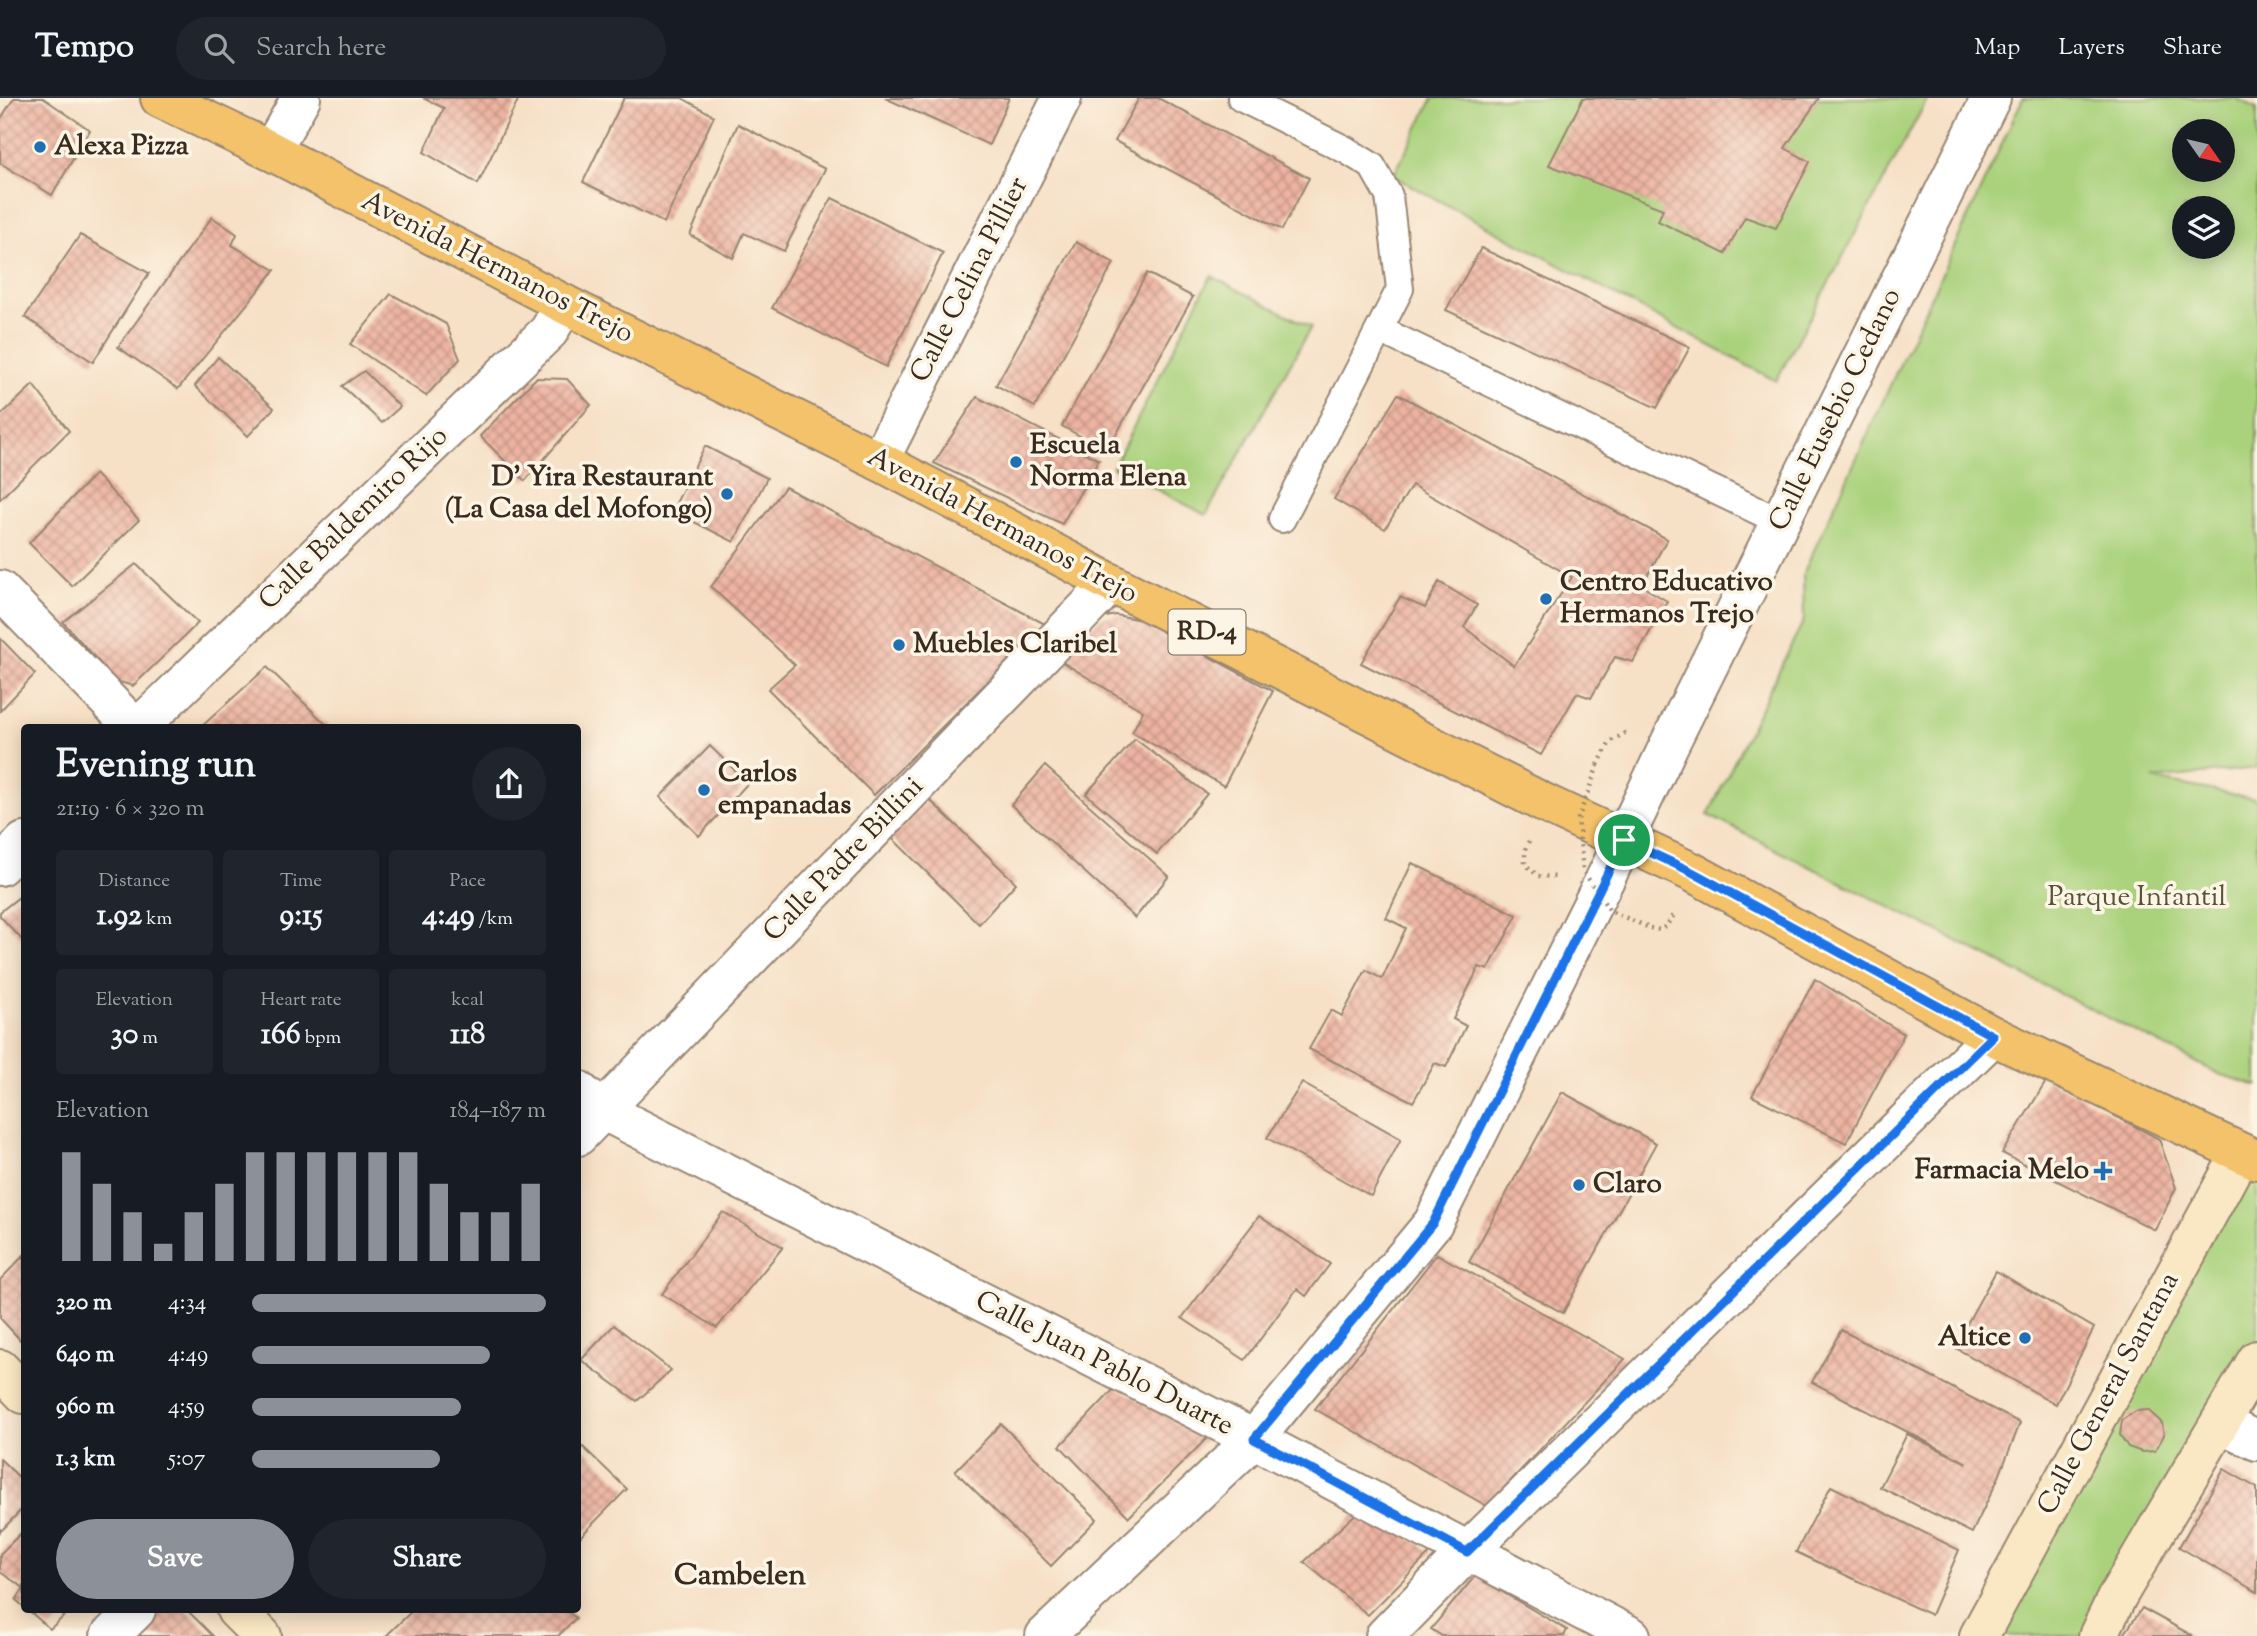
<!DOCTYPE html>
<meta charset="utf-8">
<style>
body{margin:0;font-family:"Sorts Mill Goudy",serif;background:#20242c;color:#f1f3f6;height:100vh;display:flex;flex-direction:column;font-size:26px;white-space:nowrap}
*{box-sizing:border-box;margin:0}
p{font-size:23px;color:#9ea1a6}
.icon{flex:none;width:38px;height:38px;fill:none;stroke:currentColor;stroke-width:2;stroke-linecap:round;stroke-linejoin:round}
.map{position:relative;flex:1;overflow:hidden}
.side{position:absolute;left:21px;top:626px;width:560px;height:889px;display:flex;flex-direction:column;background:#171b24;border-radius:7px;box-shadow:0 4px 18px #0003}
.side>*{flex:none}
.needle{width:46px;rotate:124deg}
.fabs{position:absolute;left:2172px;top:21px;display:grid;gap:14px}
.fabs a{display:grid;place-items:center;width:63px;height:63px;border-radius:50%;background:#171b24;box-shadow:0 4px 18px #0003;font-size:35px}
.pin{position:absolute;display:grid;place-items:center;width:60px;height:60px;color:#fff;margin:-30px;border:4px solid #fff;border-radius:50%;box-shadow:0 2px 7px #0007}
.round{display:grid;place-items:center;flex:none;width:74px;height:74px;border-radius:37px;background:#20242c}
.head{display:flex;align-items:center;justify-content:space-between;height:119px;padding:0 35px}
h1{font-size:38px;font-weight:700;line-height:52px}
.metrics{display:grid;grid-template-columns:repeat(3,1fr);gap:10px;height:119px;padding:7px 35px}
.metrics div{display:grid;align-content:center;border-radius:7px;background:#20242c;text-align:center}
.metrics b{font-size:30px;font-weight:700}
.metrics small{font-size:19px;font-weight:400}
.metrics p{font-size:19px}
.chart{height:196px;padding:14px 35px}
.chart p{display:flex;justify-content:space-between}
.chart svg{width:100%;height:126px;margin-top:7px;stroke:#8c9099;stroke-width:6}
.action{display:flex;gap:14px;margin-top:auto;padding:14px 35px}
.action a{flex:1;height:80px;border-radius:42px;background:#8c9099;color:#fff;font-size:28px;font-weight:700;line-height:80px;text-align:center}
.action a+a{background:#20242c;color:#f1f3f6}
ul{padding:0 35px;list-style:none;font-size:23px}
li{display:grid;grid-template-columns:112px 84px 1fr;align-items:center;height:52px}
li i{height:18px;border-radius:9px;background:#8c9099}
header{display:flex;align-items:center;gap:42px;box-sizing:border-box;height:98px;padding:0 35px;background:#171b24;border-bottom:2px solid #363941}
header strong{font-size:33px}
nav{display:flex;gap:38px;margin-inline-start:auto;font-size:24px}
.search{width:490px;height:63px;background:#20242c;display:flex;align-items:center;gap:18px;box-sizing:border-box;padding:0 24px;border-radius:38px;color:#9ea1a6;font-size:26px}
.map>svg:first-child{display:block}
.park{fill:#aad27d;stroke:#727e4e;stroke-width:2;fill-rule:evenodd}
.building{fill:url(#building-cross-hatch)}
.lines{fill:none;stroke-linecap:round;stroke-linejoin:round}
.lane-casing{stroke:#988572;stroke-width:30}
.street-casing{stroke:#988572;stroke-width:42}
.secondary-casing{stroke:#988572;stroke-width:42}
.primary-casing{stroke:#988572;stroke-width:42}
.path{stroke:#988572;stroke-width:4.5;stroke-dasharray:2 5;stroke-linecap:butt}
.lane{stroke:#fff;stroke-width:26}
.street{stroke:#fff;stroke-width:38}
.secondary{stroke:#fae7c3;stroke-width:38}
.primary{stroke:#f3c26a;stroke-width:38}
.path-bridge{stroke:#988572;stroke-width:4.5;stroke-dasharray:2 5;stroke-linecap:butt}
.route-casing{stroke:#fff;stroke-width:14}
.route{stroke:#1a73e8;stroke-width:9}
.poi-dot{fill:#1f6fb2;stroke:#fcf5e5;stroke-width:2.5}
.labels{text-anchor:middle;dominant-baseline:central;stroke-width:7;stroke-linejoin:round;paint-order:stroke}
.shield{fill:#fcf5e5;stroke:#75675a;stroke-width:2}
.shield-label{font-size:26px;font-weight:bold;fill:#3b2a1e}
.poi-label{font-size:28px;font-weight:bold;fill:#3b2a1e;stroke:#fcf5e5;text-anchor:start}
.street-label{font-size:28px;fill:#3b2a1e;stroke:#fcf5e5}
.park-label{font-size:28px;fill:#575436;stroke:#fcf5e5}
.neighbourhood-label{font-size:30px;font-weight:bold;fill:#3b2a1e;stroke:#fcf5e5}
</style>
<header>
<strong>Tempo</strong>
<div class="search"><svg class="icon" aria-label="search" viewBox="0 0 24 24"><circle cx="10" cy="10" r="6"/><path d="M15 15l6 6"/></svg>Search here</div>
<nav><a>Map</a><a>Layers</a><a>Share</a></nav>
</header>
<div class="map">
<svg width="2257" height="1538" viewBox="0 0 2257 1538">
<defs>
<pattern id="building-cross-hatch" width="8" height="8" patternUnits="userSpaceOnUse" patternTransform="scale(1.75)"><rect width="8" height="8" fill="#eeb4a2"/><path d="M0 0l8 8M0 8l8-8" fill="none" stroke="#c29383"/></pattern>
</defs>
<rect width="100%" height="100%" fill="#fcf5e5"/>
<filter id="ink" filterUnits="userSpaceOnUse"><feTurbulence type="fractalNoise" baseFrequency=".0143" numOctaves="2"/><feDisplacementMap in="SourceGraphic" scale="14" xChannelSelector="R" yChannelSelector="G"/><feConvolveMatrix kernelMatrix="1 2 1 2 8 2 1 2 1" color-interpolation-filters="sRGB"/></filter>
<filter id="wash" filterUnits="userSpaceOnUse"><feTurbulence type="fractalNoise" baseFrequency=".00686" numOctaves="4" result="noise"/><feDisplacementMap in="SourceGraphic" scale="28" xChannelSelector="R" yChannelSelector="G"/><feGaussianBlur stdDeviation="1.57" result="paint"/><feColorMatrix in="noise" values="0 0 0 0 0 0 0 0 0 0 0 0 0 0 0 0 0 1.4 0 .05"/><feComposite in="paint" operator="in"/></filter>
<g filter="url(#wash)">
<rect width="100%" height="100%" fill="#f6e0c6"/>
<g class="park">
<polygon points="1433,0 1928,0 1776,283 1393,78"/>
<path d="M2023,0H2236L2257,10V670L2153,681L2257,701V988L2219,976L1708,717L1804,522L1803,476ZM2184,33H2222V72H2184ZM2184,110H2222V149H2184Z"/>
<polygon points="1211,178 1311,229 1206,417 1113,369"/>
<polygon points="2257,1062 2257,1263 2098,1538 1979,1538"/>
</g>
<g id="blocks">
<g class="building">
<polygon points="14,0 43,0 90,32 52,97 0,65 0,22"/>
<polygon points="423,0 519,0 478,86 424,54 444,10"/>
<polygon points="624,0 682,0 714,18 664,125 583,84"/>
<polygon points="885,0 1009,0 989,47"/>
<polygon points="1139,0 1158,0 1309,80 1282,132 1115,43"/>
<polygon points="1583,0 1819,0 1785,50 1810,64 1776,130 1745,119 1725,156 1658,123 1663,111 1549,67"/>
<polygon points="738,26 825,71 784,153 744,135 733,160 690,137"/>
<polygon points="832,100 943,155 886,269 772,210"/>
<polygon points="212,119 237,136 232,147 275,172 178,291 118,249"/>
<polygon points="80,137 149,175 93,264 25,219"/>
<polygon points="1076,144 1114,165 1035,309 996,287"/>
<polygon points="1481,150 1690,249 1657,310 1446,212"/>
<polygon points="1147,175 1193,199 1107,353 1062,328"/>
<polygon points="391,196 446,226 460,261 426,298 350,246"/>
<polygon points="218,259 274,310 248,338 195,288"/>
<polygon points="364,273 400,309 382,325 342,288"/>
<polygon points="536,280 567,281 591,307 525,383 480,338"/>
<polygon points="33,287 69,333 0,401 0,318"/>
<polygon points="1398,296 1667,441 1642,488 1667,503 1633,564 1615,559 1591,600 1577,595 1541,657 1361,565 1400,499 1425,510 1439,484 1477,507 1464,529 1514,568 1572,479 1412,387 1385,431 1334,401"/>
<polygon points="977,299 1099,362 1062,426 934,365"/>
<polygon points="705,348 767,380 734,444 672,413"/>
<polygon points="95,376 139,422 72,488 29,445"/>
<polygon points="785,389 1045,526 874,697 768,591 795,567 711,489"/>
<polygon points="136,466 198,525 133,588 116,583 63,524"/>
<polygon points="1116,517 1141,522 1273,593 1224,688 1132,634 1143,613 1059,562 1101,520"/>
<polygon points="0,540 35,576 0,613"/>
<polygon points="267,569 330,630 200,630"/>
<polygon points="1135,641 1207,696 1157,756 1086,696"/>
<polygon points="710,648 748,685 699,738 660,699"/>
<polygon points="1045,668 1169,778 1135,820 1011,707"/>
<polygon points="929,701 1016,785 979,826 891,739"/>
<polygon points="1412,765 1517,817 1488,872 1479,869 1453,921 1466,928 1446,969 1435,965 1413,1004 1309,951 1331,912 1342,918 1366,872 1382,881 1406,830 1386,820"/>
<polygon points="24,795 24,844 0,818 0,814"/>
<polygon points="1815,881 1904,936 1846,1045 1752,998"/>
<polygon points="2047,982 2159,1041 2176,1090 2155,1132 2002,1055"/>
<polygon points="1302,985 1401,1041 1371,1098 1267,1040"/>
<polygon points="1562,994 1656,1045 1563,1215 1469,1164"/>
<polygon points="723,1114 783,1149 717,1230 662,1196"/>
<polygon points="1259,1118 1330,1166 1306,1198 1297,1191 1245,1262 1182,1220"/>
<polygon points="1437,1156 1625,1261 1487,1408 1315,1311"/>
<polygon points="24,1157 24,1246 0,1220 0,1182"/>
<polygon points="1996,1173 2094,1230 2056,1306 1954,1249"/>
<polygon points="614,1227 671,1272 637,1303 581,1262"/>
<polygon points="1841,1232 2020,1325 1998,1381 1972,1435 1880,1389 1907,1336 1967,1365 1812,1284"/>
<polygon points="1115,1290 1210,1337 1129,1419 1060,1348"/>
<polygon points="2148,1312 2162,1325 2164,1337 2155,1353 2142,1354 2128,1349 2120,1337 2122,1322 2136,1313"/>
<polygon points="1001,1326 1097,1421 1051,1468 955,1373"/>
<polygon points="582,1348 627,1391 578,1441 578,1352"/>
<polygon points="0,1361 24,1384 24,1409 0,1434"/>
<polygon points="2224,1371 2257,1390 2257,1494 2179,1449"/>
<polygon points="1831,1388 1959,1452 1931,1517 1796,1454"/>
<polygon points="1362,1410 1431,1454 1368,1517 1304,1464"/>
<polygon points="24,1432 24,1509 16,1502 24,1490 0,1474 0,1456"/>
<polygon points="1475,1478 1567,1532 1564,1538 1442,1538 1431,1531"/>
<polygon points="2142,1510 2193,1538 2123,1538"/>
<polygon points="28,1512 71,1512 50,1531"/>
<polygon points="150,1512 187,1512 213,1538 124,1538"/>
<polygon points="413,1512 566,1512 576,1520 558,1538 386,1538"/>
</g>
</g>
</g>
<g filter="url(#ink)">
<use href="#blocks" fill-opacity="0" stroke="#988572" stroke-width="2"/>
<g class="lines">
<defs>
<g id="lane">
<polyline points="1241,0 1346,52 1372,68 1389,98 1400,191 1282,421"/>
<polyline points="1380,232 1781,424"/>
</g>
<g id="street">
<polyline points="271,53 301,0"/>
<polyline points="879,363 1062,0"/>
<polyline points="0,492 135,630"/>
<polyline points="138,630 549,233 564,206"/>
<polyline points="0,768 24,744"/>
<polyline points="578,992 602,1012 1254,1341 1631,1538"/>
<polyline points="578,1038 1111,485"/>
<polyline points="2220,1325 2257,1343"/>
<polyline points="110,1538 136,1512"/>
<polyline points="1045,1538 1254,1341 1433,1125 1608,775 1669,647 1991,0"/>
<polyline points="1385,1538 1467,1454 1993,938"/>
</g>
<g id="secondary">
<polyline points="0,1271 24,1296"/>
<polyline points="236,1512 262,1538"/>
<polyline points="1979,1538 2241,1055"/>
<polyline points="2098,1538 2118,1497 2257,1262"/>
</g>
<polyline id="primary" points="160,0 271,53 564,206 879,363 1111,485 1546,706 1692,774 1993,938 2257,1062"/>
</defs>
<use href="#lane" class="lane-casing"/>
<use href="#street" class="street-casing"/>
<use href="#secondary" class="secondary-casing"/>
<use href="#primary" class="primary-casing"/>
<g class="path">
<polyline points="1598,667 1610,644 1625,635 1630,636"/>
<polyline points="1529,743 1525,752 1525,766 1538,778 1558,779"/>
<polyline points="1650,830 1660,832 1666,828 1676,814"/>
</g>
<use href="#lane" class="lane"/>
<use href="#street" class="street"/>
<use href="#secondary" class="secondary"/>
<use href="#primary" class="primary"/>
<polyline class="path-bridge" points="1598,667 1578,721 1583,773 1610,813 1650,830"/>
</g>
</g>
<g class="lines" filter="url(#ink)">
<defs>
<polygon id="route" points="1624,742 1692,774 1993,938 1467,1454 1254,1341 1433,1125"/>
</defs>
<use href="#route" class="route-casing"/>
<use href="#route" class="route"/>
</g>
<g class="poi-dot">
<circle cx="40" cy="49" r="7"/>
<circle cx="1016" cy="364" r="7"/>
<circle cx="727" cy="396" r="7"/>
<circle cx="1546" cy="501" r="7"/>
<circle cx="899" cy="547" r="7"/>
<circle cx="704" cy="692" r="7"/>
<path d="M2099.5 1062.5h7v7h7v7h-7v7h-7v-7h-7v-7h7z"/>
<circle cx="1579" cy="1087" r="7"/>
<circle cx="2025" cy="1240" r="7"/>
</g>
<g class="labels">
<rect class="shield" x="1168.5" y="511.5" width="77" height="45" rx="5"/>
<g class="shield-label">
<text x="1207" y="534">RD-4</text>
</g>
<g class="poi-label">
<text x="54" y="49">Alexa Pizza</text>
<text x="1030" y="348">Escuela<tspan x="1030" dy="32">Norma Elena</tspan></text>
<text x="713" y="380" text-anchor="end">D' Yira Restaurant<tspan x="713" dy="32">(La Casa del Mofongo)</tspan></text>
<text x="1560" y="485">Centro Educativo<tspan x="1560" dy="32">Hermanos Trejo</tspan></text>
<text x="913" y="547">Muebles Claribel</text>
<text x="718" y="676">Carlos<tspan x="718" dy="32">empanadas</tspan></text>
<text x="2089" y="1073" text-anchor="end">Farmacia Melo</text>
<text x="1593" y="1087">Claro</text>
<text x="2011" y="1240" text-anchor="end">Altice</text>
</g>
<g class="street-label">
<text transform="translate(497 170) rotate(27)">Avenida Hermanos Trejo</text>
<text transform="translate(970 182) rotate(-63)">Calle Celina Pillier</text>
<text transform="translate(1836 312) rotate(-64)">Calle Eusebio Cedano</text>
<text transform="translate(354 421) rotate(-44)">Calle Baldemiro Rijo</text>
<text transform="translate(1002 428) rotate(28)">Avenida Hermanos Trejo</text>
<text transform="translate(844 762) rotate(-46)">Calle Padre Billini</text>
<text transform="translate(1104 1266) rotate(27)">Calle Juan Pablo Duarte</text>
<text transform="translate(2109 1296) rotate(-62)">Calle General Santana</text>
</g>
<g class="park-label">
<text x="2137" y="800">Parque Infantil</text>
</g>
<g class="neighbourhood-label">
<text x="740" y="1478">Cambelen</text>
</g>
</g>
</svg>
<div class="fabs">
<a><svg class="needle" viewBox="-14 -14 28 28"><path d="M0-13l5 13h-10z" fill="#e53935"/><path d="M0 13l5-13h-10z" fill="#9ea1a6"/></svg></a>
<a><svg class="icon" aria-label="layers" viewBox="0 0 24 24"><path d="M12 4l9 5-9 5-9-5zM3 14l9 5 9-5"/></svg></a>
</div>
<div class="pin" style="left:1624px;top:742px;background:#1e9e55"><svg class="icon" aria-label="arrive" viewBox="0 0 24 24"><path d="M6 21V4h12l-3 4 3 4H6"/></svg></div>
<section class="side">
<div class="head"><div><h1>Evening run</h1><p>21:19 · 6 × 320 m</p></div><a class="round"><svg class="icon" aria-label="share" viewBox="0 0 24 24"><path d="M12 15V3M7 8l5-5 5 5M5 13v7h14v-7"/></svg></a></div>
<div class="metrics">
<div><p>Distance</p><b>1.92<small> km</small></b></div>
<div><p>Time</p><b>9:15</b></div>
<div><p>Pace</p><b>4:49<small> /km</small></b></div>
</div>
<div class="metrics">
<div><p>Elevation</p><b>30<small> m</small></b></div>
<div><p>Heart rate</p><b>166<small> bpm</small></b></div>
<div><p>kcal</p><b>118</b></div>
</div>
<div class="chart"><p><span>Elevation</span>184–187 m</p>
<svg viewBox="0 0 160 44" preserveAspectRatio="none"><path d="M5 44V6M15 44V17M25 44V27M35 44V38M45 44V27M55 44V17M65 44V6M75 44V6M85 44V6M95 44V6M105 44V6M115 44V6M125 44V17M135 44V27M145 44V27M155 44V17"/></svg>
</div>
<ul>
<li><b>320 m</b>4:34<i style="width:100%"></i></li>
<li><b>640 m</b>4:49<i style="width:81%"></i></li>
<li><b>960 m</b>4:59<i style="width:71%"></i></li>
<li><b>1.3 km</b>5:07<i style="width:64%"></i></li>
</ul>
<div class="action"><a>Save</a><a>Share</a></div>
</section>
</div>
